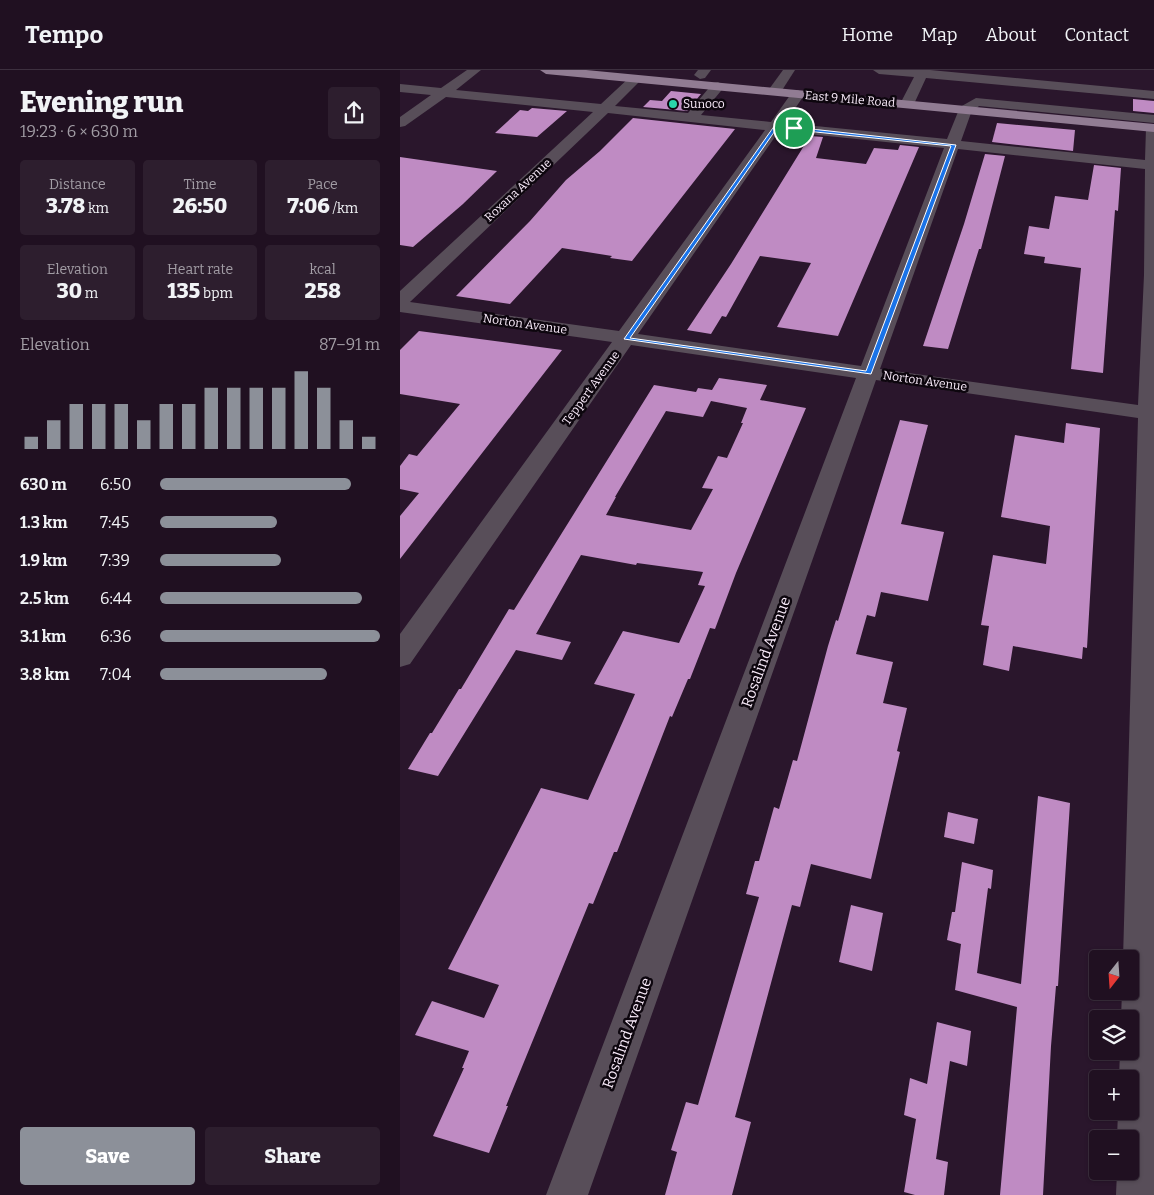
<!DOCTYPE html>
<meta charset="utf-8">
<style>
body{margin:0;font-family:Bitter,serif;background:#2d1e2e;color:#f1f3f6;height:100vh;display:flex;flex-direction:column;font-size:19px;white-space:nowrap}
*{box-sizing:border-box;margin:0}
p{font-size:16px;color:#a29da5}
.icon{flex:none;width:28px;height:28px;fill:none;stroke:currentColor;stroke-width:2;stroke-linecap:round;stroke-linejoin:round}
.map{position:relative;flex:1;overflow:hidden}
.side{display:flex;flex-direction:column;background:#201021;width:400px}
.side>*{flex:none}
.needle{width:32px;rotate:197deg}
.buttons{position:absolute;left:689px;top:880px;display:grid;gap:10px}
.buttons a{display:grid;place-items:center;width:50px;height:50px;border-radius:5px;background:#201021;box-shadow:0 1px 4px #0004,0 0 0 1px #3d303f;font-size:25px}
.pin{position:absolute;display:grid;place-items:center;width:42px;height:42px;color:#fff;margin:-21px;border:2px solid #fff;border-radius:50%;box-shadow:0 1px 5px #0007}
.round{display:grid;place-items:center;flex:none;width:52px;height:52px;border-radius:5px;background:#2d1e2e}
.summary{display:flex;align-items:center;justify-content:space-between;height:85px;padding:0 20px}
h1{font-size:28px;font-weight:800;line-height:38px}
.metrics{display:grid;grid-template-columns:repeat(3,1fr);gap:8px;height:85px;padding:5px 20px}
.metrics div{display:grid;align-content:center;border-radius:5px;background:#2d1e2e;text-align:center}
.metrics b{font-size:21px;font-weight:800}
.metrics small{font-size:14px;font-weight:400}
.metrics p{font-size:14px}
.chart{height:140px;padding:10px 20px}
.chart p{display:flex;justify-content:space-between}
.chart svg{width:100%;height:90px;margin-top:5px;stroke:#8c9099;stroke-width:6}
.button{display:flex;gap:10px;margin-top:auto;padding:10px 20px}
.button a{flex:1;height:58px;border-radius:5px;background:#8c9099;color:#fff;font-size:20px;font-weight:800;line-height:58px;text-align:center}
.button a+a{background:#2d1e2e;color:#f1f3f6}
ul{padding:0 20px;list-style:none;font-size:16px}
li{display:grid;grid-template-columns:80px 60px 1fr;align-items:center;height:38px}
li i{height:12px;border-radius:6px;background:#8c9099}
header{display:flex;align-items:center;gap:30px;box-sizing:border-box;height:70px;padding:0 25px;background:#201021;border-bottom:1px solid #3d303f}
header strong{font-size:24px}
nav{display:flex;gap:28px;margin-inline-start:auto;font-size:18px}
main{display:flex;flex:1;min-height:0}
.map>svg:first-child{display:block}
.building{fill:#bf8bc3;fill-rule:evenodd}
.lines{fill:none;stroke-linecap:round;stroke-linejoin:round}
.minor{fill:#584e59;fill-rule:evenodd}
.major{fill:#917c93;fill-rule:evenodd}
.route{fill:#1a73e8;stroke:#fff;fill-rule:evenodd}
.poi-dot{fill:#2ad5ac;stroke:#0d060e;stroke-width:2}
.labels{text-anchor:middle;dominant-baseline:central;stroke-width:5;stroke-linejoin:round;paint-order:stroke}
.far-street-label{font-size:12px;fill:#faecfb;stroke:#0d060e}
.far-poi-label{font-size:12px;fill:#faecfb;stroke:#0d060e;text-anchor:start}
.street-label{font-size:15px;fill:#faecfb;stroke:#0d060e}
</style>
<header>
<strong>Tempo</strong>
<nav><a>Home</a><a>Map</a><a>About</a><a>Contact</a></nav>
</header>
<main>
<section class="side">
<div class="summary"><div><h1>Evening run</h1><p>19:23 · 6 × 630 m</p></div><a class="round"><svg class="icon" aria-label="share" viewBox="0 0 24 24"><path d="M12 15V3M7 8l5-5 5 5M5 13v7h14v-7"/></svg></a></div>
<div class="metrics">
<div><p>Distance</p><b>3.78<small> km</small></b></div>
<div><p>Time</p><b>26:50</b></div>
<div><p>Pace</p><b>7:06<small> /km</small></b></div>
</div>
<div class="metrics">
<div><p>Elevation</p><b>30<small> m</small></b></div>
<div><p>Heart rate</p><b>135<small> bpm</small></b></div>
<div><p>kcal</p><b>258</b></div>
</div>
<div class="chart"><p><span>Elevation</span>87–91 m</p>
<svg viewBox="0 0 160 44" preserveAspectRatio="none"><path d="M5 44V38M15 44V30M25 44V22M35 44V22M45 44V22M55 44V30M65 44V22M75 44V22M85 44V14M95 44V14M105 44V14M115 44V14M125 44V6M135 44V14M145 44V30M155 44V38"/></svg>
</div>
<ul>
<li><b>630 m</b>6:50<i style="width:87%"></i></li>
<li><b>1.3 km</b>7:45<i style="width:53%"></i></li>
<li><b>1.9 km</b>7:39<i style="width:55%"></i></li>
<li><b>2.5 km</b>6:44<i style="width:92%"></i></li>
<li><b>3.1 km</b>6:36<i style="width:100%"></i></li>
<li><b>3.8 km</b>7:04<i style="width:76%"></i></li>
</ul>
<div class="button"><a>Save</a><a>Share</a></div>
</section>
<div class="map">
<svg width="754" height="1125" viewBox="0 0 754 1125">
<rect width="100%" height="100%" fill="#2a162c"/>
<g class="building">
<polygon points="271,21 301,24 287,41 243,37 250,30 262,31"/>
<polygon points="733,29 754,31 754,43 733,41"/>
<polygon points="132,38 167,41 137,67 95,63 120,40 128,41"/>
<polygon points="233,48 335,59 232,191 210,188 212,186 162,178 110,234 56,226 130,151 166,110 200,81"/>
<polygon points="597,53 675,60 673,81 592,72"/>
<polygon points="410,66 423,67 416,88 466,94 474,78 498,80 500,75 519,77 438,266 377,257 411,193 360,186 326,247 322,246 311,264 287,260 331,194"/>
<polygon points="585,84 605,86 581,179 579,179 548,279 523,276 564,154"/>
<polygon points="0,87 97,101 63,134 13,177 0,175"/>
<polygon points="694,95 721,98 718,141 715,140 703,303 671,299 681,198 644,193 645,187 624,184 629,156 649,159 655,126 688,130"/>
<polygon points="19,261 162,280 0,489 0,446 19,423 0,419 0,396 9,384 17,386 60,334 0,324 0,280"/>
<path d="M319,308L367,315L360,330L406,338L336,503L315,559L310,558L290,609H288L272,647L270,646L217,782H214L193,834L189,833L106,1036H108L89,1083L33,1066L64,998H62L69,981L15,965L32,931L84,948L99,915L48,899L141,718L188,730L235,624L194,614L223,561L279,573L305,516L298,515L303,502L237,493L236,495L181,485L136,564L171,572L162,590L116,580L38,706L8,699L30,663H32L59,619H61L109,539L114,540L254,315L296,322L298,318L312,320ZM311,331L347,338L341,353H343L327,388L318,386L302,418L313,419L291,460L206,445L216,427H215L266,341L303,347Z"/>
<polygon points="500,350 528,355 501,454 544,462 528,531 481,522 475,547 467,545 456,584 493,592 483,633 507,638 497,681 500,682 471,809 411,794 400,837 392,835 335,1047 351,1052 332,1125 265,1125 277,1082 271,1080 286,1032 298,1035 359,827 346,824 355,791 359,791 374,737 379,739 393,690 397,691 428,576 436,550 438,551"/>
<polygon points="666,353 700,358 687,578 683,577 682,589 613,576 609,601 583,595 589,556 581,555 593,485 646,494 650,456 601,447 615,365 664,373"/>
<polygon points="638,726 670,733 658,916 656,916 651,976 643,1125 600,1125 617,937 555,920 561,874 547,870 552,842 555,842 562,792 593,800 591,819 588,818 577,903 621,914"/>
<polygon points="548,742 578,749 574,774 544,767"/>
<polygon points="451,835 483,843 472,901 439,892"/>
<polygon points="537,952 571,961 567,996 550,991 536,1089 548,1092 544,1125 515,1125 504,1122 516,1049 504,1045 510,1008 527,1014"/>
</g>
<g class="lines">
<g class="minor">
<path d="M67,0H81L56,20L201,34L231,6L236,5L242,9L215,36L288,43L313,13L318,12L325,16L301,45L371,52L393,21L398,20L405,24L385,53L547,69L560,37L576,28L754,45V53L579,36L571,43L561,71L745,90L746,58L748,55L754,54V1125H716L717,1101H730V1069H717L718,1041H730V1009H719L720,981H730V949H721L722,921H730V889H723L738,348L476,310L188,1125H146L456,308L231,275L10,594L0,597V564L212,272L0,242V221L193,42L46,27L5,56L0,57V47L31,25L0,22V14L41,18ZM208,43L365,60L219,261L10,232ZM379,61L544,78L461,296L238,264ZM558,79L745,99L744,205L738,335L480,299Z"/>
<polygon points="298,0 311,0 305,8 300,9 294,5"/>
<polygon points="383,0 395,0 379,25 369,25 367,22"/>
<polygon points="473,0 530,0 754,21 754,29 526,8 514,34 507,38 500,34 514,7 479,4"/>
</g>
<polygon class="major" points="140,0 186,0 754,54 754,62 146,4"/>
</g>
<path class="route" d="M375,55L556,75L471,304L224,269ZM377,58L551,76L466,301L230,268Z"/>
<circle class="poi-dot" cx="273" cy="34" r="5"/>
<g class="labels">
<g class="far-street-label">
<text transform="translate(450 29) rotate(5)">East 9 Mile Road</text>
<text transform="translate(118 120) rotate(-43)">Roxana Avenue</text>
<text transform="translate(125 254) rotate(8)">Norton Avenue</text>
<text transform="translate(525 311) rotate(8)">Norton Avenue</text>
<text transform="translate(191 318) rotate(-54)">Teppert Avenue</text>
</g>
<g class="far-poi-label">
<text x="283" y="34">Sunoco</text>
</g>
<g class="street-label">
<text transform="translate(366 582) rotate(-70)">Rosalind Avenue</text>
<text transform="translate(227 963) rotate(-70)">Rosalind Avenue</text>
</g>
</g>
</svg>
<div class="buttons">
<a><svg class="needle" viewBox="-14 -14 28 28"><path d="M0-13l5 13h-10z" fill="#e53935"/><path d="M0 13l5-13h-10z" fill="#a29da5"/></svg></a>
<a><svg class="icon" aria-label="layers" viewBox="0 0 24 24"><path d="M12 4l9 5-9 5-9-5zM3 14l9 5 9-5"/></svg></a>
<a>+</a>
<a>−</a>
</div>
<div class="pin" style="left:394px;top:58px;background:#1e9e55"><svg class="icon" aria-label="arrive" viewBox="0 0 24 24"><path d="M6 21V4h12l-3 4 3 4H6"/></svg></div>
</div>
</main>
